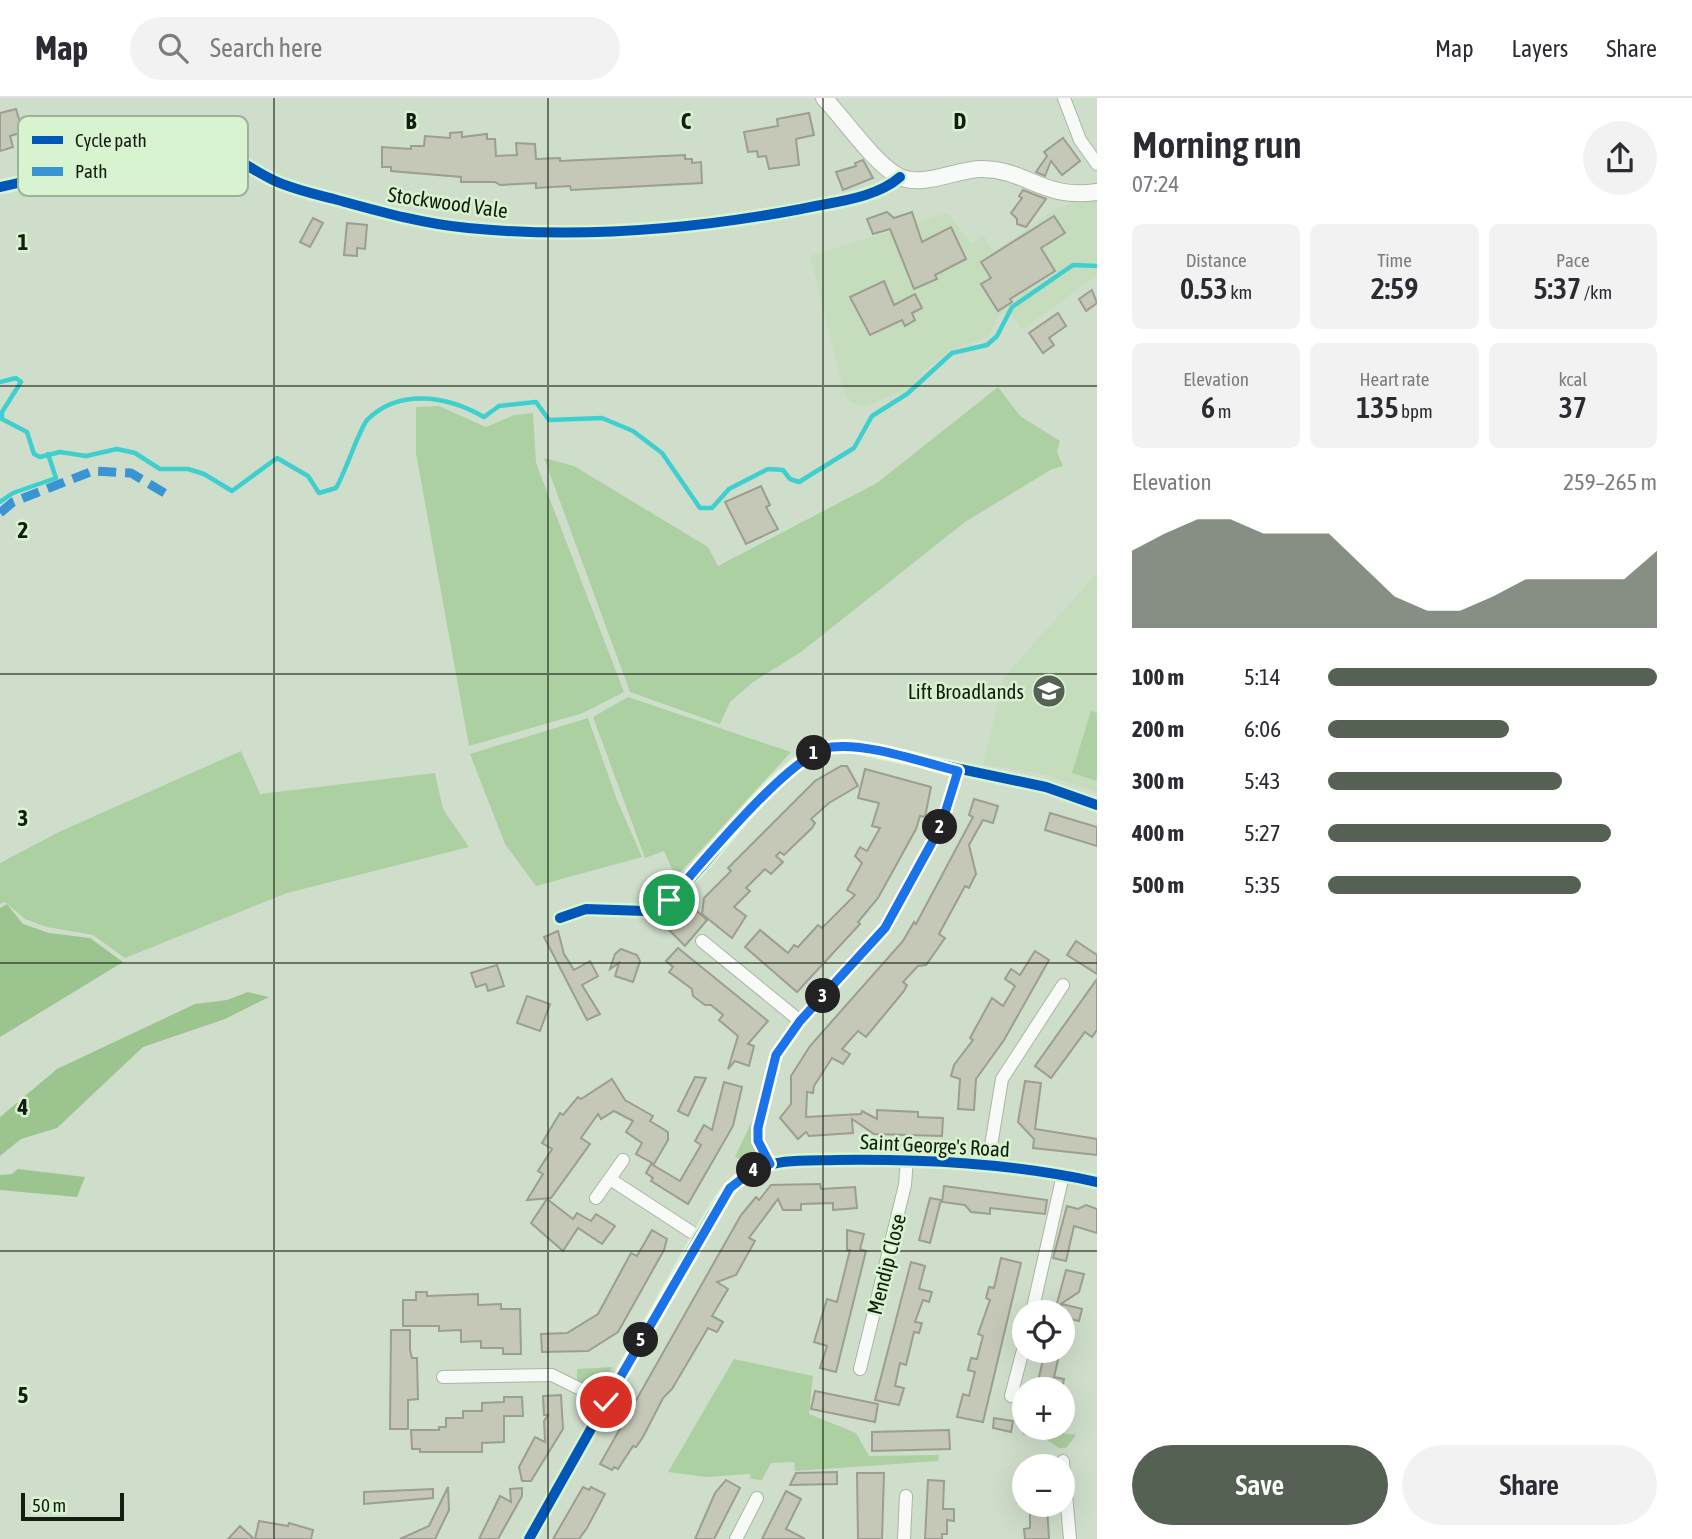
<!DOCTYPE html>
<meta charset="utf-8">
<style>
body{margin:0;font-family:"Asap Condensed",sans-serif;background:#f2f2f3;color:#2b2b33;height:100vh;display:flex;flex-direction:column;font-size:26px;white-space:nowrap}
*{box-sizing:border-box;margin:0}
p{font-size:23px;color:#7c7c81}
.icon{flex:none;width:38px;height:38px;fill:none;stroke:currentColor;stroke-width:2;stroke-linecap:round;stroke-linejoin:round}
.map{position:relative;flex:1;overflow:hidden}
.panel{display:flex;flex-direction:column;background:#fff;width:595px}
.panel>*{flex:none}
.tools{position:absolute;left:1012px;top:1202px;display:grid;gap:14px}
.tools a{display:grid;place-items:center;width:63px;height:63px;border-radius:50%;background:#fff;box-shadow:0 7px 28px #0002;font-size:35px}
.scale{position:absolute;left:21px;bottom:18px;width:103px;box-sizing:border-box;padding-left:7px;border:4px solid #141d11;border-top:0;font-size:19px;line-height:24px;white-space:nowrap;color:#141d11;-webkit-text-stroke:5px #d8f3d0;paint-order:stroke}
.pin{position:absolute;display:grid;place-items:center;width:60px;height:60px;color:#fff;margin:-30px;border:4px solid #fff;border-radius:50%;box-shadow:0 2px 7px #0007}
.km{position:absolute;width:35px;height:35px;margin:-18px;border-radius:50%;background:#222;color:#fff;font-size:19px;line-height:35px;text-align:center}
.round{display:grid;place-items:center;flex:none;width:74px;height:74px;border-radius:37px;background:#f2f2f3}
.overview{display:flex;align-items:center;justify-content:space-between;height:119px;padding:0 35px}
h1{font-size:38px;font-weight:600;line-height:52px}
.stats{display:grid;grid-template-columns:repeat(3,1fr);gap:10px;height:119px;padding:7px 35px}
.stats div{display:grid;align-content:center;border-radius:10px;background:#f2f2f3;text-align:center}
.stats b{font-size:30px;font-weight:600}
.stats small{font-size:19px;font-weight:400}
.stats p{font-size:19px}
.chart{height:196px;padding:14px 35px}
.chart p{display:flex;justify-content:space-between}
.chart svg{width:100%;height:126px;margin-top:7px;fill:#556152;opacity:.7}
.button{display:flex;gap:14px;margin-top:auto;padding:14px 35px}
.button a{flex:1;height:80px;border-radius:42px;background:#556152;color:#fff;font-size:28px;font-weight:600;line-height:80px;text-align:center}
.button a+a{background:#f2f2f3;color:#2b2b33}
ul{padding:0 35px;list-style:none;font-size:23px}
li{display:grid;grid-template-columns:112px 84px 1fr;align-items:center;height:52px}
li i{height:18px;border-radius:9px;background:#556152}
header{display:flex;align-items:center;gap:42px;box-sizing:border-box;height:98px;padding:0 35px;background:#fff;border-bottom:2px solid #e1e1e2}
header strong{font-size:33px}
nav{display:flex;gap:38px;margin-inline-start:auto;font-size:24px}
.search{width:490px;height:63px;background:#f2f2f3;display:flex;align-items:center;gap:18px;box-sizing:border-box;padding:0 24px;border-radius:38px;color:#7c7c81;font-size:26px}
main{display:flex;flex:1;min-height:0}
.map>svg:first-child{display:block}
.built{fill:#c5dcbd}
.green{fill:#acd0a1}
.forest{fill:#9bc48f}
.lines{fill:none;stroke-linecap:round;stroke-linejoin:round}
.stream{stroke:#3ecfce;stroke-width:4.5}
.building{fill:#c5c7b7;stroke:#9b9e90;stroke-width:2}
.minor-casing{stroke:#aab5a6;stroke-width:14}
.tertiary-casing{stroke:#aab5a6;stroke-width:18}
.minor{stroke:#f8faf7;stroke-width:12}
.tertiary{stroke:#f8faf7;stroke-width:16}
.quiet{stroke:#3994d3;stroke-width:9;stroke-dasharray:18 9;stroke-linecap:butt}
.cycleway-casing{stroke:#d8f3d0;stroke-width:15}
.cycleway{stroke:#0057b8;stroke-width:10}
.route-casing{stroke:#fff;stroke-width:14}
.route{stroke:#1a73e8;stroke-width:9}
.grid{fill:none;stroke:#141d11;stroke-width:2;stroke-opacity:0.55}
.labels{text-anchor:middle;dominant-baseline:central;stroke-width:5;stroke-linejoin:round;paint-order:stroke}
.street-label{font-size:21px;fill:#141d11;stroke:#d8f3d0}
.poi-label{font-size:21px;fill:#141d11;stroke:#d8f3d0;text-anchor:end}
.key{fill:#d8f3d0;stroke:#9db397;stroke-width:2}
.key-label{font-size:19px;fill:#141d11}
.grid-label{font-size:23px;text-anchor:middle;font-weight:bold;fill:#141d11;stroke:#d8f3d0;stroke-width:5;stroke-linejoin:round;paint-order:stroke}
</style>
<header>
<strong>Map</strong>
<div class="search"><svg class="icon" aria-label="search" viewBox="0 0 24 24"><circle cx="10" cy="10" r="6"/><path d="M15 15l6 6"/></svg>Search here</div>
<nav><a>Map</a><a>Layers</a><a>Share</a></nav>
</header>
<main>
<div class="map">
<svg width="1097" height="1441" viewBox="0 0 1097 1441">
<rect width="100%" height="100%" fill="#cfdecb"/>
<g class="built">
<polygon points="1082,100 1097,101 1097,176 1089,183 1022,232 1010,214 1000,216 988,238 949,253 922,274 914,287 865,309 850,304 845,296 810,158 948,115 971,146 983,137 994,154 1051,114"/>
<polygon points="1097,475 1097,694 1045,677 983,666 1004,579"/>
</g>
<g class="green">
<polygon points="998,289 1020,318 1060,343 1057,354 1063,368 1052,371 965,424 801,554 753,584 730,604 720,626 630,594 544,360 574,368 708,449 718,468 877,385"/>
<polygon points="439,308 486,329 514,317 533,315 536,365 624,594 583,615 469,648 416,355 416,309"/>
<polygon points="628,599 791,654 676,779 664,753 645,760 593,619"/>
<polygon points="1091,613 1097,615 1097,683 1072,675"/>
<polygon points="588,620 617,702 642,759 536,788 505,746 470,656"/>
<polygon points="241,653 260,696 435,675 443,711 469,749 287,795 125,860 93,837 47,829 25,821 5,804 0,806 0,765 61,733"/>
<polygon points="751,1025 754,1026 758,1055 751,1066 735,1059"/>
<polygon points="734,1261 813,1278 809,1316 856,1335 869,1358 939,1357 938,1363 795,1373 794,1364 771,1365 762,1382 751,1381 750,1376 706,1379 668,1374"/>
<polygon points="613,1269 599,1288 588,1289 577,1283 577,1271"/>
<polygon points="1021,1327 1024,1330 1076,1337 1066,1350 1059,1350 1044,1340 1023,1337"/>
</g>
<g class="forest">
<polygon points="7,806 23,826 49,835 90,840 123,864 0,939 0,810"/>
<polygon points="248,894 269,899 225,921 143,949 57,1030 21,1041 0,1058 0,1019 57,971 195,906 227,902"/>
<polygon points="18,1071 85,1079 77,1099 0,1092 0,1077 12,1076"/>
</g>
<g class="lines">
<g class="stream">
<path d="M0,284L16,280L21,284L2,314V321L27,334L34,356L40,359L60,354L86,358L117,351L135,355L160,371H188L204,376L232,393L277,360L308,378L319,395L336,390C345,376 360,328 368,321C401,289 449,299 484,319L499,308L536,304L549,322L602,320L633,333L662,355L700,410H712L729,391L768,371L783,372L790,381L799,384L854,350L872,318L907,296L952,255L987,247L997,238L1012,209L1073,167L1097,168"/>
<polyline points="0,404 13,395 56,380 48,356"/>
</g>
</g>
<g class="building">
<polygon points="16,11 23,34 10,38 13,49 0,53 0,15"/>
<polygon points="809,15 814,37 796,41 799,67 769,71 766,58 758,59 757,53 748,54 744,34 778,28 777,21"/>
<polygon points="462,34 462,39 487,36 487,41 495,41 496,58 517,57 516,45 535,46 536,61 560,60 560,63 685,57 685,61 692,61 692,65 701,64 702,85 571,92 570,88 536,90 536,85 500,87 495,84 461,84 461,79 391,73 391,69 382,69 382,49 411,51 411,48 424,48 425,38 450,40 450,35"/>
<polygon points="1063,40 1080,63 1062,77 1051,63 1045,78 1036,74 1047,58 1044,54"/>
<polygon points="863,62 873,80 843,92 836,74 856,68 855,65"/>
<polygon points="1023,92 1046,101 1026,129 1017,126 1017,121 1011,115 1022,100 1019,98"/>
<polygon points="887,114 894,120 912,114 922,144 951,129 966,161 935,177 937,181 914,191 890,131 873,136 867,121"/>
<polygon points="1054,118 1065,135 1041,150 1055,173 1010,201 1012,204 998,213 981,186 991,180 981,164"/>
<polygon points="313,120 323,125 310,149 300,144"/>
<polygon points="347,125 367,127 365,151 357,150 357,158 344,157"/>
<polygon points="884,183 894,207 915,196 922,210 912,215 915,222 905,228 902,222 870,237 850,199"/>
<polygon points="1092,192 1097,205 1086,213 1079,201"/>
<polygon points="1058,215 1066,228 1049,240 1054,247 1043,255 1029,235"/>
<polygon points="761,388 770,407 766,409 778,431 746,446 725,404"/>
<polygon points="841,668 847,668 858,688 829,705 811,721 815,725 812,730 784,757 780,754 776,758 783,764 771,776 765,771 746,790 750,793 734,809 746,818 732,840 702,816 704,800 731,773 728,770 815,683"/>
<polygon points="865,671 931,689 925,719 920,718 916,731 878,800 858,824 860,826 797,894 745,849 760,832 788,855 794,847 798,849 818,827 822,830 855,797 847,792 862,765 855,758 860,749 867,753 880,730 872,728 879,705 858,700"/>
<polygon points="974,701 998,708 993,725 983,722 969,747 976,776 969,790 965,788 939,836 945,840 926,867 918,868 903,884 907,887 904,893 866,939 858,933 842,951 850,956 843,966 832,960 814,988 813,995 807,994 806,1019 861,1016 862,1013 877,1021 877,1012 918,1014 918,1019 943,1020 942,1038 874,1036 852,1021 853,1035 809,1038 806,1034 798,1041 780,1020 791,1006 791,978 810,948 903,843 914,824 916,826 973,719 969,717"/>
<polygon points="1050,715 1097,729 1097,748 1045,732"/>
<polygon points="690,807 707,822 685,848 669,832"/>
<polygon points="558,833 564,856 574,872 590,863 598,878 582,887 600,916 587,922 544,839"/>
<polygon points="1076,843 1097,857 1097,876 1067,857"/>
<polygon points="678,850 768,923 748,946 754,948 749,968 735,963 728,971 738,938 719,922 723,917 711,907 705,907 693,898 692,891 669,874 673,869 666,863"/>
<polygon points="621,851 637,857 640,863 633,884 615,878 619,865 610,871 615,856"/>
<polygon points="1035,853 1049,862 1004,942 976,981 974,1012 958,1011 960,981 951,978 954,967 973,942 970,940 992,900 1003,908 1015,888 1005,881 1011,871 1020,877"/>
<polygon points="497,867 504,888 488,893 486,886 476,889 471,875"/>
<polygon points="1097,881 1097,932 1092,939 1085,934 1051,980 1035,968"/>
<polygon points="527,898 550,906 540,933 517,925"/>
<polygon points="695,979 706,980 688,1018 678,1013"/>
<polygon points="612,981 625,1002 653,1018 650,1023 668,1034 668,1042 654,1066 636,1056 642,1045 626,1034 633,1023 614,1013 601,1021 598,1016 581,1040 590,1046 551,1100 527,1102 543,1076 538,1073 552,1051 542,1045 560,1015 563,1017 578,999 581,1001"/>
<polygon points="1025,983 1041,985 1035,1031 1097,1041 1097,1057 1033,1050 1034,1041 1018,1024"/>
<polygon points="724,984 742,989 733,1028 688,1106 651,1083 653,1080 646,1075 651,1066 680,1083 701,1047 695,1043 704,1027 712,1032"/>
<polygon points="820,1086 821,1091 855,1089 857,1110 833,1112 833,1105 801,1106 801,1112 783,1112 778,1101 749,1140 755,1143 736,1177 717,1184 728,1191 712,1218 723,1224 717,1234 708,1230 672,1291 663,1300 643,1339 636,1349 633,1348 618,1371 614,1369 612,1372 600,1366 741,1117 756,1099 759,1102 771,1087"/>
<polygon points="944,1088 1047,1102 1045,1116 990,1110 990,1116 971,1114 965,1107 942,1104"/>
<polygon points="930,1100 941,1102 930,1145 919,1142"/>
<polygon points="547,1101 573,1121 577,1115 591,1123 596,1116 615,1128 602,1146 578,1130 563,1153 531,1125"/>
<polygon points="1086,1107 1097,1111 1097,1135 1074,1128 1066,1163 1053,1160 1067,1108 1078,1111"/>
<polygon points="652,1132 667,1141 664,1152 618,1234 588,1253 542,1254 541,1236 567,1235 598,1216 631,1155 637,1158"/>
<polygon points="847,1132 864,1136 860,1151 866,1153 836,1274 820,1270 827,1248 814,1244 827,1201 837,1204 850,1152 847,1152"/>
<polygon points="1001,1160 1021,1165 983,1324 957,1319 963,1296 969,1298 975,1274 968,1272 971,1260 977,1261 983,1238 978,1236 990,1202 986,1200 989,1189 994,1190"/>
<polygon points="911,1164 925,1168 919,1191 932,1194 929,1204 923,1202 915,1224 922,1225 919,1235 914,1234 906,1267 900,1265 895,1288 904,1290 899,1307 875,1302"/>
<polygon points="1066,1172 1084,1176 1079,1194 1056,1209"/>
<polygon points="416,1194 427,1194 427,1198 478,1196 478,1207 501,1206 501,1211 520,1211 521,1256 503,1256 503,1250 481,1250 481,1243 461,1244 461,1232 439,1233 439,1228 403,1228 403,1202 416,1202"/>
<polygon points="1062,1206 1082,1211 1079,1223 1062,1219"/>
<polygon points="391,1232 410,1232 410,1252 412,1260 417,1260 418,1301 408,1302 408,1331 390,1331"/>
<polygon points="1045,1253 1060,1253 1054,1279 1064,1281 1062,1292 1036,1292"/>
<polygon points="815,1293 878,1306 875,1324 811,1311"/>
<polygon points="561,1297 563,1331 531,1383 522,1383 519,1369 535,1339 545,1344 544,1323 548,1317 544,1317 543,1298"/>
<polygon points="504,1299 522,1299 523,1318 504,1318 504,1344 482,1345 482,1354 420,1354 420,1351 412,1351 411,1332 439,1332 439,1329 446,1329 446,1320 463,1320 463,1313 482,1313 482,1305 504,1304"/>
<polygon points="994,1320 1013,1323 1011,1334 993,1330"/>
<polygon points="949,1332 950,1351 872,1353 872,1334"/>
<polygon points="837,1374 837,1386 790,1387 796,1375"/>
<polygon points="857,1375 884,1375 882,1441 858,1441"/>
<polygon points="726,1382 740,1390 714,1441 695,1441 715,1395"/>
<polygon points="928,1382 944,1383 943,1411 954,1411 954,1423 947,1422 947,1436 942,1436 942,1441 925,1441"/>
<polygon points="448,1389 449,1412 435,1441 400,1441 429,1428"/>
<polygon points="583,1389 589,1392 591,1389 605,1396 587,1430 579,1441 553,1441"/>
<polygon points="522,1390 522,1398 498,1441 479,1441 500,1398 511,1404 510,1391"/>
<polygon points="433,1391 433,1400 364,1406 364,1394"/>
<polygon points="786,1393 801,1401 786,1431 805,1441 762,1441"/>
<polygon points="1030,1407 1047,1407 1049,1441 1025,1441 1024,1431 1030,1430"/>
<polygon points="259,1423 288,1428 289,1425 313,1432 311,1441 255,1441"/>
<polygon points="240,1428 254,1441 228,1441"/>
</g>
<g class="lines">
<defs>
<g id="minor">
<polyline points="1064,0 1080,42 1097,66"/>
<path d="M0,89C63,77 126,46 191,48C224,48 246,69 273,82C292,91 314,96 334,101C378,113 423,126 468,130C581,141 690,132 801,111C832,104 875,101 900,79"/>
<path d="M560,820L586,811L645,813L659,809C714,768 751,693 810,657C823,649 836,649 851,648L1046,689L1097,707"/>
<polyline points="702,843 800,923"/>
<polyline points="770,1066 758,1043 758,1029 776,957 800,923 885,830 941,728 958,673"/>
<polyline points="988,1066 1002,981 1063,887"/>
<polyline points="610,1081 699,1139"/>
<polyline points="596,1100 623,1062"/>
<polyline points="1032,1214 1063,1077"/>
<polyline points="860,1271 905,1087 907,1061"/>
<polyline points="443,1279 552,1277 606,1304"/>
<polyline points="1011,1298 1024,1248"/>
<polyline points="1063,1363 1070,1441"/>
<path d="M529,1441L699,1139C714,1115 726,1086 752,1073C778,1060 809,1063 836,1062C924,1061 1011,1065 1097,1084"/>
<polyline points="736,1441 757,1400"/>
<polyline points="904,1441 906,1398"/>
</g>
<path id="tertiary" d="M824,0C845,22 873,64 898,78C922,91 958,70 983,71C1028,72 1043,102 1097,94"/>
</defs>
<use href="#minor" class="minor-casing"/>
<use href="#tertiary" class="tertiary-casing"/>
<use href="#minor" class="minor"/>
<use href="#tertiary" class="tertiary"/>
<polyline class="quiet" points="0,415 13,404 93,373 131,375 168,397"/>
<defs>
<g id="cycleway">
<path d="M0,89C63,77 126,46 191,48C224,48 246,69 273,82C292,91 314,96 334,101C378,113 423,126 468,130C581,141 690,132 801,111C832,104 875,101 900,79"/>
<path d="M560,820L586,811L645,813L659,809C714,768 751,693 810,657C823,649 836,649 851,648L1046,689L1097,707"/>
<path d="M529,1441L699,1139C714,1115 726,1086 752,1073C778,1060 809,1063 836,1062C924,1061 1011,1065 1097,1084"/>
</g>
</defs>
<use href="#cycleway" class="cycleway-casing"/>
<use href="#cycleway" class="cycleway"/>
</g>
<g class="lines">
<defs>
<path id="route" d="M606,1304L730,1090L752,1073L770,1066L758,1043V1030L776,957L800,923L885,830L941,728L958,673C921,664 869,645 832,649C792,653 699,769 669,802"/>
</defs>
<use href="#route" class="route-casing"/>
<use href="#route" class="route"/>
</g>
<path class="grid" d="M274,0V1441M548,0V1441M823,0V1441M0,288H1097M0,576H1097M0,865H1097M0,1153H1097"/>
<defs>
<symbol id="school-disc" viewBox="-11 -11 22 22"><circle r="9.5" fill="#556152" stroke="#d8f3d0"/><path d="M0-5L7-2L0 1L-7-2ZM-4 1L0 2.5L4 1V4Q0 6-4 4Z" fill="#fff"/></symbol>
</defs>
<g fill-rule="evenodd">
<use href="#school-disc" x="1030" y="574" width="38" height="38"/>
</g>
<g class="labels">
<g class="street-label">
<text transform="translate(448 104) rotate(8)">Stockwood Vale</text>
<text transform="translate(935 1047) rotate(3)">Saint George's Road</text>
<text transform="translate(886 1166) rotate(-76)">Mendip Close</text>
</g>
<g class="poi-label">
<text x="1024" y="593">Lift Broadlands</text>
</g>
</g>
<rect x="18" y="18" width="230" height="80" rx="10" class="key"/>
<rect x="32" y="38" width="31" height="8" fill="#0057b8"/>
<rect x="32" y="69" width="31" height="9" fill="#3994d3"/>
<g class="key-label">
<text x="75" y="49">Cycle path</text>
<text x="75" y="80">Path</text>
</g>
<g class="grid-label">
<text x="411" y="31">B</text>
<text x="686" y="31">C</text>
<text x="960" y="31">D</text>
<text x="23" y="152">1</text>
<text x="23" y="440">2</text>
<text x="23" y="728">3</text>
<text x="23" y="1017">4</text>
<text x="23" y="1305">5</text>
</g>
</svg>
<div class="tools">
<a><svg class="icon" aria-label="locate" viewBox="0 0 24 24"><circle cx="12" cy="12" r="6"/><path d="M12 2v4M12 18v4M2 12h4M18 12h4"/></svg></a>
<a>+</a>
<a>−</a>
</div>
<div class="scale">50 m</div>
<div class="pin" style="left:669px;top:802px;background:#1e9e55"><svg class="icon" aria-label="arrive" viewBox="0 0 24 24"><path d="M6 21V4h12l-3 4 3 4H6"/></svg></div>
<div class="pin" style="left:606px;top:1304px;background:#d93025"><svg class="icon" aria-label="check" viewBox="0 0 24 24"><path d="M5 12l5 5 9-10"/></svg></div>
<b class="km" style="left:814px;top:655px">1</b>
<b class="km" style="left:940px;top:729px">2</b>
<b class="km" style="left:823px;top:898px">3</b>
<b class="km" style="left:754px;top:1072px">4</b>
<b class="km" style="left:641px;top:1242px">5</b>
</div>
<section class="panel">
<div class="overview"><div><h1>Morning run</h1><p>07:24</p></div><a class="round"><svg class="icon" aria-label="share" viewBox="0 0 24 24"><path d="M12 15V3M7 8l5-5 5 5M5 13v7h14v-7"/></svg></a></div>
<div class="stats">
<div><p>Distance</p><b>0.53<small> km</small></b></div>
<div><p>Time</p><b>2:59</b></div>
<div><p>Pace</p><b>5:37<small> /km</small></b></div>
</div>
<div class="stats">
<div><p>Elevation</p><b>6<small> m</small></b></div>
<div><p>Heart rate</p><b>135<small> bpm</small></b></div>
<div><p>kcal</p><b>37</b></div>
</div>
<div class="chart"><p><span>Elevation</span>259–265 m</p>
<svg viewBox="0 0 160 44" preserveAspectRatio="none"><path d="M0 44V17L10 11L20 6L30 6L40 11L50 11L60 11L70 22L80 33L90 38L100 38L110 33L120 27L130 27L140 27L150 27L160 17V44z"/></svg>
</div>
<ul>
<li><b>100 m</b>5:14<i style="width:100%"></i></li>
<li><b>200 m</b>6:06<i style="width:55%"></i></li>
<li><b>300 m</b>5:43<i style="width:71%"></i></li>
<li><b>400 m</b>5:27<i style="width:86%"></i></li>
<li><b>500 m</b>5:35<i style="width:77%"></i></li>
</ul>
<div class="button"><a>Save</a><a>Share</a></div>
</section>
</main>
